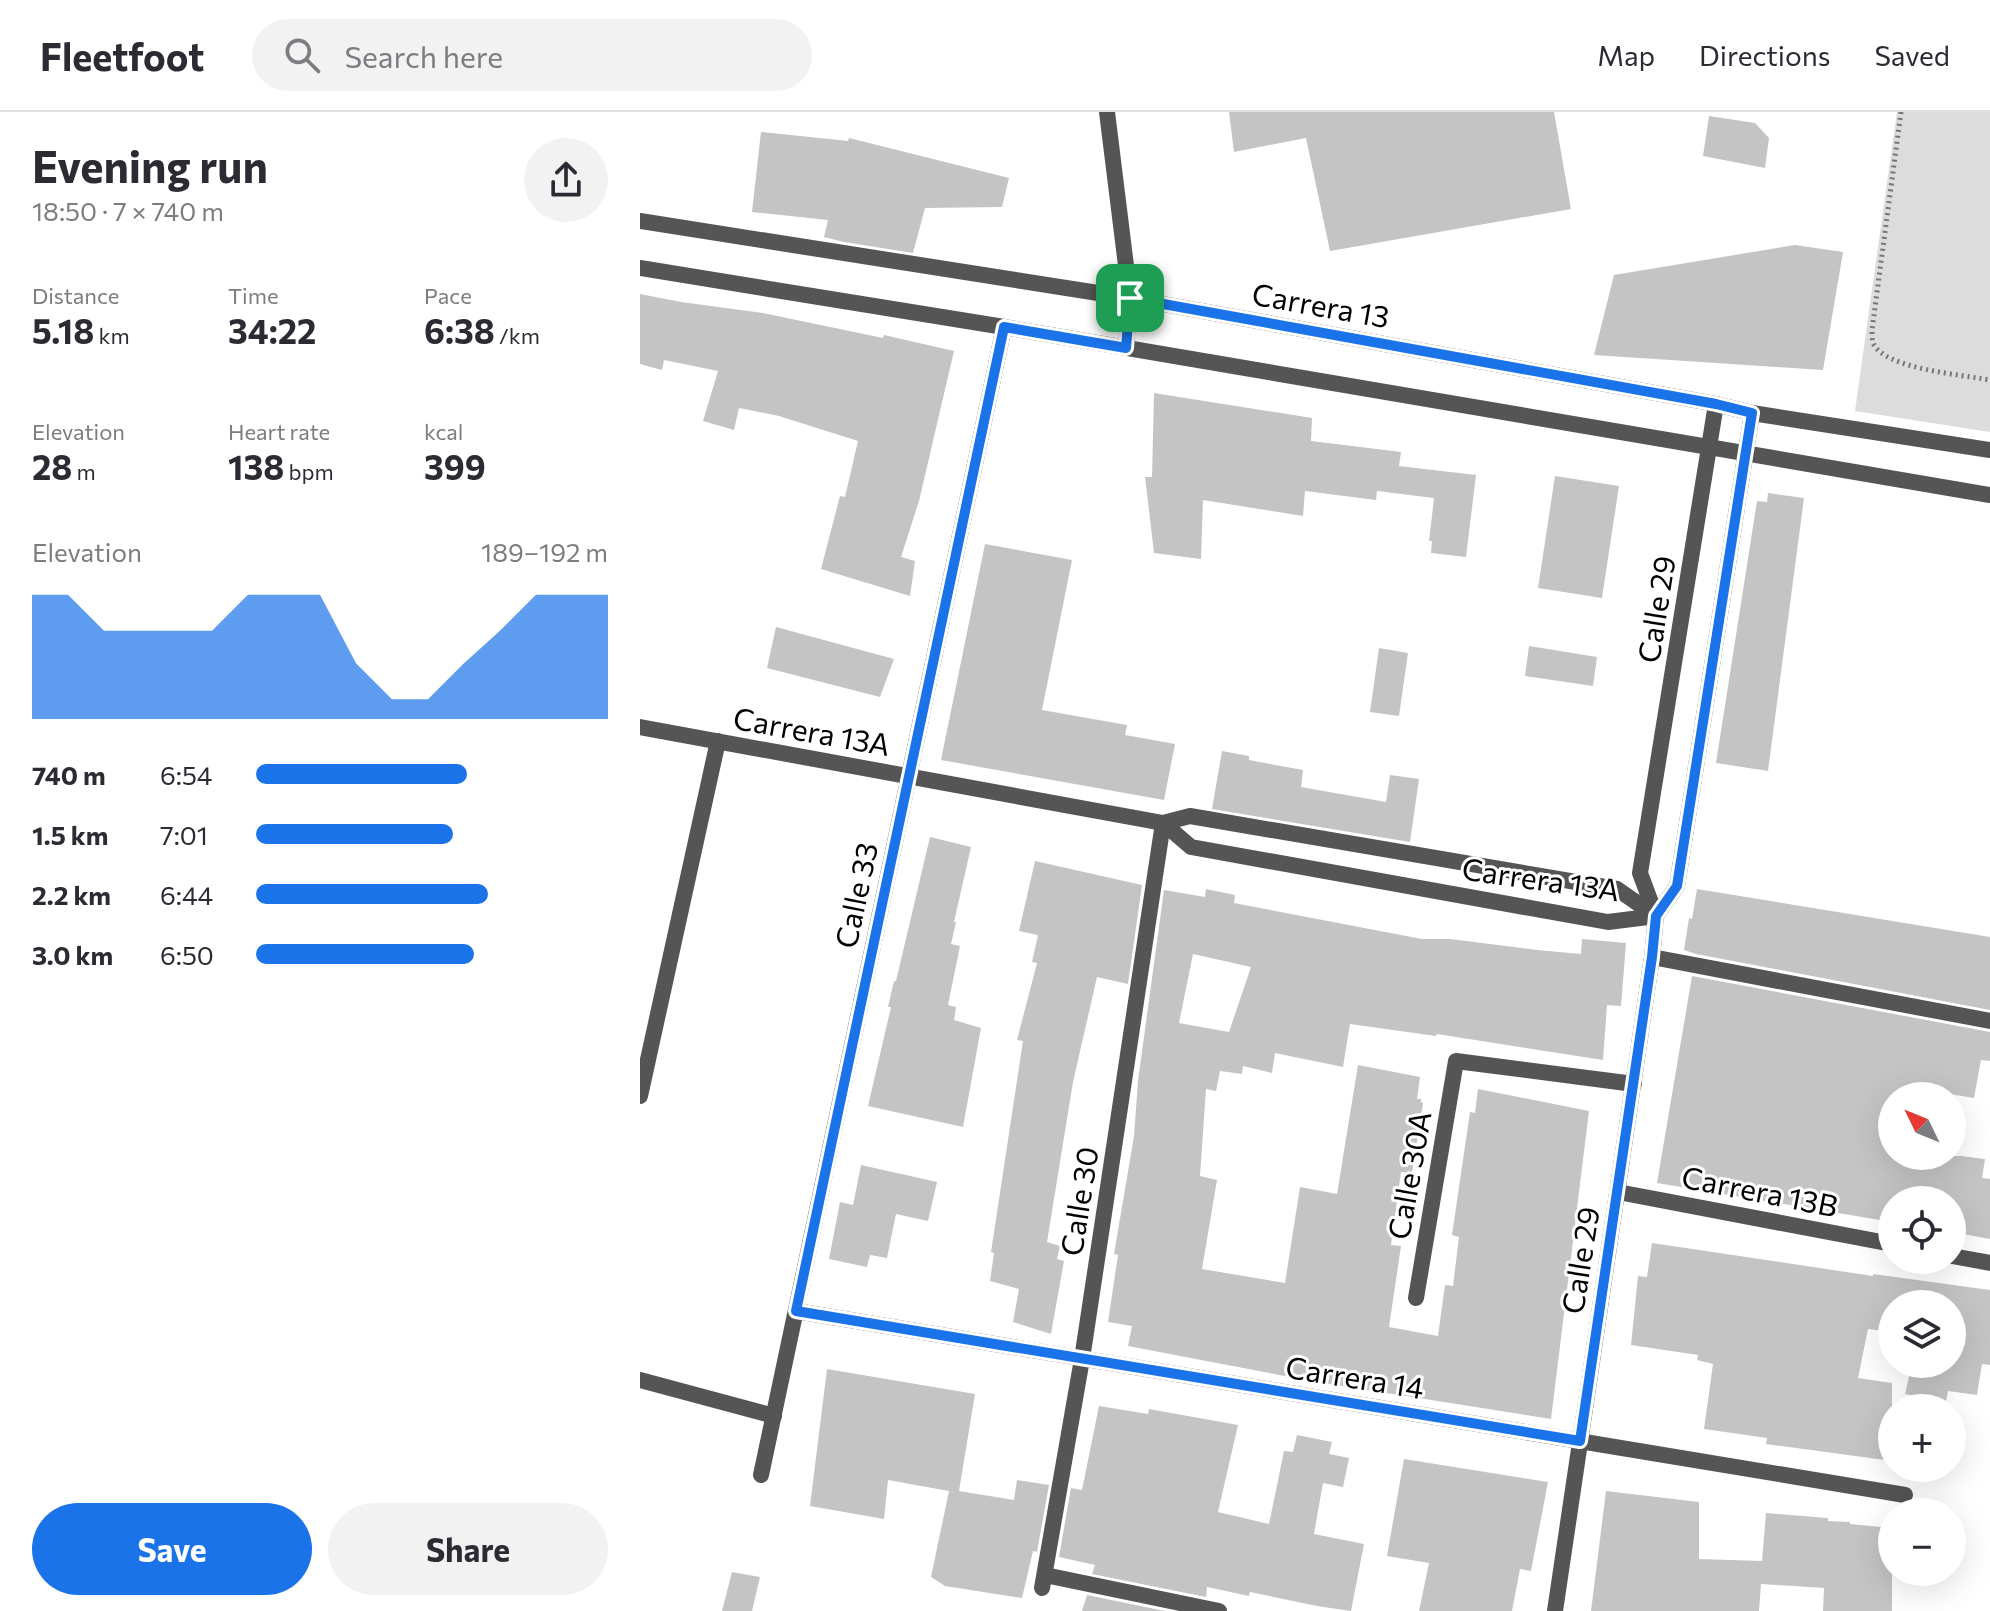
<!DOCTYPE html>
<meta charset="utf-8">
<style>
body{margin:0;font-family:Commissioner,sans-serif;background:#f2f2f3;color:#2b2b33;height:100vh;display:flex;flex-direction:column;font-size:30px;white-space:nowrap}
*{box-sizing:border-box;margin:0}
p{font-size:26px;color:#7c7c81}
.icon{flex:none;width:44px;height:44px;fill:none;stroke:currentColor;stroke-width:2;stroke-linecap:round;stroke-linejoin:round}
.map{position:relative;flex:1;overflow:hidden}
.drawer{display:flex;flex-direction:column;background:#fff;width:640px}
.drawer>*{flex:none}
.needle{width:52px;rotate:313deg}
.fabs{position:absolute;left:1238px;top:970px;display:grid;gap:16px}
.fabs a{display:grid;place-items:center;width:88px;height:88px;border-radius:50%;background:#fff;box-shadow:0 8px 32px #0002;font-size:40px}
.pin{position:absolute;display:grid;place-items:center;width:68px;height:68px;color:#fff;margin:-34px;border-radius:16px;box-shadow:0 4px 12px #0006}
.round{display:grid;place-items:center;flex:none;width:84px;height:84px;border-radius:42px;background:#f2f2f3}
.head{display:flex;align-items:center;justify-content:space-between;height:136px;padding:0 32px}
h1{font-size:44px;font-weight:700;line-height:60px}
.metrics{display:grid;grid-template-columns:repeat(3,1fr);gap:12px;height:136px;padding:8px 32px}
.metrics div{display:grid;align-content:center}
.metrics b{font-size:34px;font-weight:700}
.metrics small{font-size:22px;font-weight:400}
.metrics p{font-size:22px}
.chart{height:224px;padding:16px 32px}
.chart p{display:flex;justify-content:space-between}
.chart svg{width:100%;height:144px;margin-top:8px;fill:#1a73e8;opacity:.7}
.button{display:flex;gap:16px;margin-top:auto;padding:16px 32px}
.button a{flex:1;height:92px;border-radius:48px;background:#1a73e8;color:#fff;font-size:32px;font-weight:700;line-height:92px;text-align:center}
.button a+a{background:#f2f2f3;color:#2b2b33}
ul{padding:0 32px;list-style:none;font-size:26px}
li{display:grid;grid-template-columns:128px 96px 1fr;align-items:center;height:60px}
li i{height:20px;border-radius:10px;background:#1a73e8}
header{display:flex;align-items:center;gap:48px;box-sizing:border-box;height:112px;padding:0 40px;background:#fff;border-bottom:2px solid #e1e1e2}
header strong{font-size:38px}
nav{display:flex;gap:44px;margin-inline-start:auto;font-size:28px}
.search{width:560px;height:72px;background:#f2f2f3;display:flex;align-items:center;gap:20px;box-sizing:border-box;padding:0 28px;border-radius:44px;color:#7c7c81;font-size:30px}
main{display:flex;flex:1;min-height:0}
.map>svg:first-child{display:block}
.green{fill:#dcdcdc}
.building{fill:#c4c4c4;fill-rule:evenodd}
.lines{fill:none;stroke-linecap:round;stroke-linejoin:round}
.path{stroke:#777;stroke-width:5;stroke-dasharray:2 4;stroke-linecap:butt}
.minor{stroke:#555;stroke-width:16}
.route-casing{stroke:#fff;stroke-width:16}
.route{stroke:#1a73e8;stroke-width:10}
.labels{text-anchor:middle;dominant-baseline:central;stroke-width:6;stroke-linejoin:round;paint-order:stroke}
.street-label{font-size:30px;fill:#000;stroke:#fff}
</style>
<header>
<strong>Fleetfoot</strong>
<div class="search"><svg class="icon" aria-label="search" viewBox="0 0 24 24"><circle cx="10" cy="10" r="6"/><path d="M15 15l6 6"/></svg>Search here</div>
<nav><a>Map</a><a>Directions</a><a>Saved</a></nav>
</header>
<main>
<section class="drawer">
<div class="head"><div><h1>Evening run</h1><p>18:50 · 7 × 740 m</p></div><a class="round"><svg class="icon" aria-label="share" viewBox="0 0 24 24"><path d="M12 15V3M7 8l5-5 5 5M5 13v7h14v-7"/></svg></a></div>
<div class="metrics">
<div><p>Distance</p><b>5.18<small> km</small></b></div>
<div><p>Time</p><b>34:22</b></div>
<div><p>Pace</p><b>6:38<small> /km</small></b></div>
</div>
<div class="metrics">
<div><p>Elevation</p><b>28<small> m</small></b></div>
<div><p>Heart rate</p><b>138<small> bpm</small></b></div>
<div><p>kcal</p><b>399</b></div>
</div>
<div class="chart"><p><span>Elevation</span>189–192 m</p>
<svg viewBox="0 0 160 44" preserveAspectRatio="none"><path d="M0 44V6L10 6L20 17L30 17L40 17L50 17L60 6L70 6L80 6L90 27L100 38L110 38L120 27L130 17L140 6L150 6L160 6V44z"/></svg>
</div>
<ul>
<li><b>740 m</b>6:54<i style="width:60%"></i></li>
<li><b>1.5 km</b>7:01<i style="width:56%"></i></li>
<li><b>2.2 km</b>6:44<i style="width:66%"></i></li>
<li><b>3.0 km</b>6:50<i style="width:62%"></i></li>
</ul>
<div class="button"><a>Save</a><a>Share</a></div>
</section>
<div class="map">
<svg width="1350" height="1499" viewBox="0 0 1350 1499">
<rect width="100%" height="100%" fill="#fff"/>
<polygon class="green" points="1257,0 1350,0 1350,320 1215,299"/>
<g class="building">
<polygon points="589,0 914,0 931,97 690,139 666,26 594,40"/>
<polygon points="1069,4 1115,11 1129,26 1125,56 1063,44"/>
<polygon points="121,20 208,29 209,26 369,66 362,95 285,96 273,141 204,130 184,125 188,108 112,100"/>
<polygon points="1155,133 1203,140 1183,258 954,243 974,163"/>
<polygon points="0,182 41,190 123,201 243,226 244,223 314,239 279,389 261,445 275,449 270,484 181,457 200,384 205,385 218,329 139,304 99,296 94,318 63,309 78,259 24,248 22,258 0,252"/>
<polygon points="514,281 672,306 671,329 761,340 759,354 836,363 826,445 791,441 792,429 789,429 794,386 737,379 736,388 665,379 663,404 563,388 561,447 514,441 505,365 512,365"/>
<polygon points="915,364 979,374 962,486 898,476"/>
<polygon points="1128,381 1164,386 1128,659 1076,651 1117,389 1127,390"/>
<polygon points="345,432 432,448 402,598 487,613 485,623 535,632 524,688 301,648"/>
<polygon points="136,515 254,547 240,585 127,556"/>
<polygon points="889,534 957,545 953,574 885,564"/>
<polygon points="739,536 768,541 759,604 730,600"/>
<polygon points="582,639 609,644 609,648 663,658 661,675 746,690 750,663 779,667 770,730 572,697"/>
<polygon points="290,725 331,735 314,810 316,810 311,832 320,834 308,893 316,895 314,908 341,916 323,1015 228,994 251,895 248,895 254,869 256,869"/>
<polygon points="395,749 502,773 488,872 457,865 433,970 407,1130 420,1134 417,1147 424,1149 411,1222 373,1210 379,1177 350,1169 354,1141 351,1140 383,929 377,928 397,851 392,850 398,823 379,819"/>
<path d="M566,777L595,783L594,791L782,827H810L897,838L941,842L942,827L986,831L981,894L967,893L963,948L797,922L796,924L710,912L703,955L635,941L632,961L603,954L602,962L580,959L576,979L566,977L560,1064L577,1068L562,1157L645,1171L660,1075L697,1082L718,953L780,965L777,987H781V990L783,991L772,1061L761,1060L751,1133L761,1134L749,1215L798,1224L805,1173L813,1174L819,1125L812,1123L830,1000L835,1001L838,977L949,999L911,1307L671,1269L488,1234L492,1214L468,1210L478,1143L474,1142L494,1024L498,969L524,778L565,785ZM553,842L611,855L589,920L539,911Z"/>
<polygon points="1057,777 1350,825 1350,898 1056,842 1044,838 1049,806 1052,807"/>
<polygon points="1052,864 1350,920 1350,949 1341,948 1334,986 1279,977 1278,984 1252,984 1252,1044 1321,1044 1345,1047 1342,1066 1350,1067 1350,1127 1312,1120 1312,1088 1252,1088 1252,1110 1017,1071"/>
<polygon points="221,1053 297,1070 288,1109 256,1102 247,1146 230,1143 227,1155 189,1147 200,1090 213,1093"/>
<polygon points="1012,1131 1233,1164 1233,1162 1350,1178 1350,1253 1342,1252 1337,1283 1308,1279 1306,1289 1265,1282 1272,1252 1312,1252 1312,1192 1252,1192 1252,1220 1228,1217 1218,1266 1252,1271 1252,1349 1126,1332 1127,1326 1064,1317 1073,1252 1057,1248 1058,1243 991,1233 998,1164 1007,1165"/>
<polygon points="187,1257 335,1282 319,1379 374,1388 377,1368 409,1373 397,1440 393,1439 382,1486 305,1474 291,1465 309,1379 248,1368 244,1407 170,1394"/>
<polygon points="459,1294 508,1302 509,1297 598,1313 578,1400 629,1412 644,1339 653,1340 657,1323 692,1330 689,1342 709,1346 703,1375 683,1371 674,1422 724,1432 711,1499 677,1494 610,1480 609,1484 567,1475 566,1485 452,1462 455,1453 419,1445 431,1376 442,1378"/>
<polygon points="764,1347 908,1370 891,1459 880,1457 872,1499 779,1499 789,1451 747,1444"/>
<polygon points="966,1379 1059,1390 1059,1447 1122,1449 1126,1401 1188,1406 1188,1409 1210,1410 1210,1412 1252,1416 1252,1499 1183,1499 1184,1476 1121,1472 1119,1499 951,1499"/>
<polygon points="92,1460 120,1465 112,1499 82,1499"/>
<polygon points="447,1483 525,1499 442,1499"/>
</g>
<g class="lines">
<path class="path" d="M1261,0L1232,218C1232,221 1232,228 1233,231C1244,257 1324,263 1350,268"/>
<g class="minor">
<polyline points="467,0 490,186 486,236"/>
<polyline points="0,109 490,186 1076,292 1112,301 1350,338"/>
<polyline points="0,156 364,215 1350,383"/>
<polyline points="0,615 523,711 550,704 977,777 1016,804 968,810 551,735 523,711"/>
<polyline points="1016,804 1037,774 1112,301"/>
<polyline points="1012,845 1350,909"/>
<polyline points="0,984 78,629"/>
<polyline points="978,1080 1252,1132"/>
<polyline points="1312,1144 1350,1151"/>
<polyline points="776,1186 816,949 994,972"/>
<polyline points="156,1199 1265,1383"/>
<polyline points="0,1268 134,1304"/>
<polyline points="121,1363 364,215"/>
<polyline points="405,1463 579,1499"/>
<polyline points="402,1476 442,1247 523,711"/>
<polyline points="915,1499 1012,845 1016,804 1000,761 1076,292"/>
</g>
</g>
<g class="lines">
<defs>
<polygon id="route" points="490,186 1076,292 1112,301 1037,774 1016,804 1012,845 940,1329 156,1199 364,215 486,236"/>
</defs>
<use href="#route" class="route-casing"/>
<use href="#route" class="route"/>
</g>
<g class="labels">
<g class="street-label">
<text transform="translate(681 192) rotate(10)">Carrera 13</text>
<text transform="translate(1015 497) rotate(-81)">Calle 29</text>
<text transform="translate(172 618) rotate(10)">Carrera 13A</text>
<text transform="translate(901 766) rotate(8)">Carrera 13A</text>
<text transform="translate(215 783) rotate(-78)">Calle 33</text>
<text transform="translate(768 1063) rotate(-80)">Calle 30A</text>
<text transform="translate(1120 1078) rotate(11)">Carrera 13B</text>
<text transform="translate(438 1089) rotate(-81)">Calle 30</text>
<text transform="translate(939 1148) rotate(-81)">Calle 29</text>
<text transform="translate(715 1264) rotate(9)">Carrera 14</text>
</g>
</g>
</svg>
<div class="fabs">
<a><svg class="needle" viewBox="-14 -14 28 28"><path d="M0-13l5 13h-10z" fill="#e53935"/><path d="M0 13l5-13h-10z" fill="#7c7c81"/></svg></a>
<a><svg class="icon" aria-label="locate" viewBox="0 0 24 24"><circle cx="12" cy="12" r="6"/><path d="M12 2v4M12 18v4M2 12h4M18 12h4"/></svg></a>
<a><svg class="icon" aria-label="layers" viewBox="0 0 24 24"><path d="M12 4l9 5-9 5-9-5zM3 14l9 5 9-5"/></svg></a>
<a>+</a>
<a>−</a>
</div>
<div class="pin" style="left:490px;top:186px;background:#1e9e55"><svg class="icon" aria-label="arrive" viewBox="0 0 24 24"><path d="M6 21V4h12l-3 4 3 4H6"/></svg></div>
</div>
</main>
